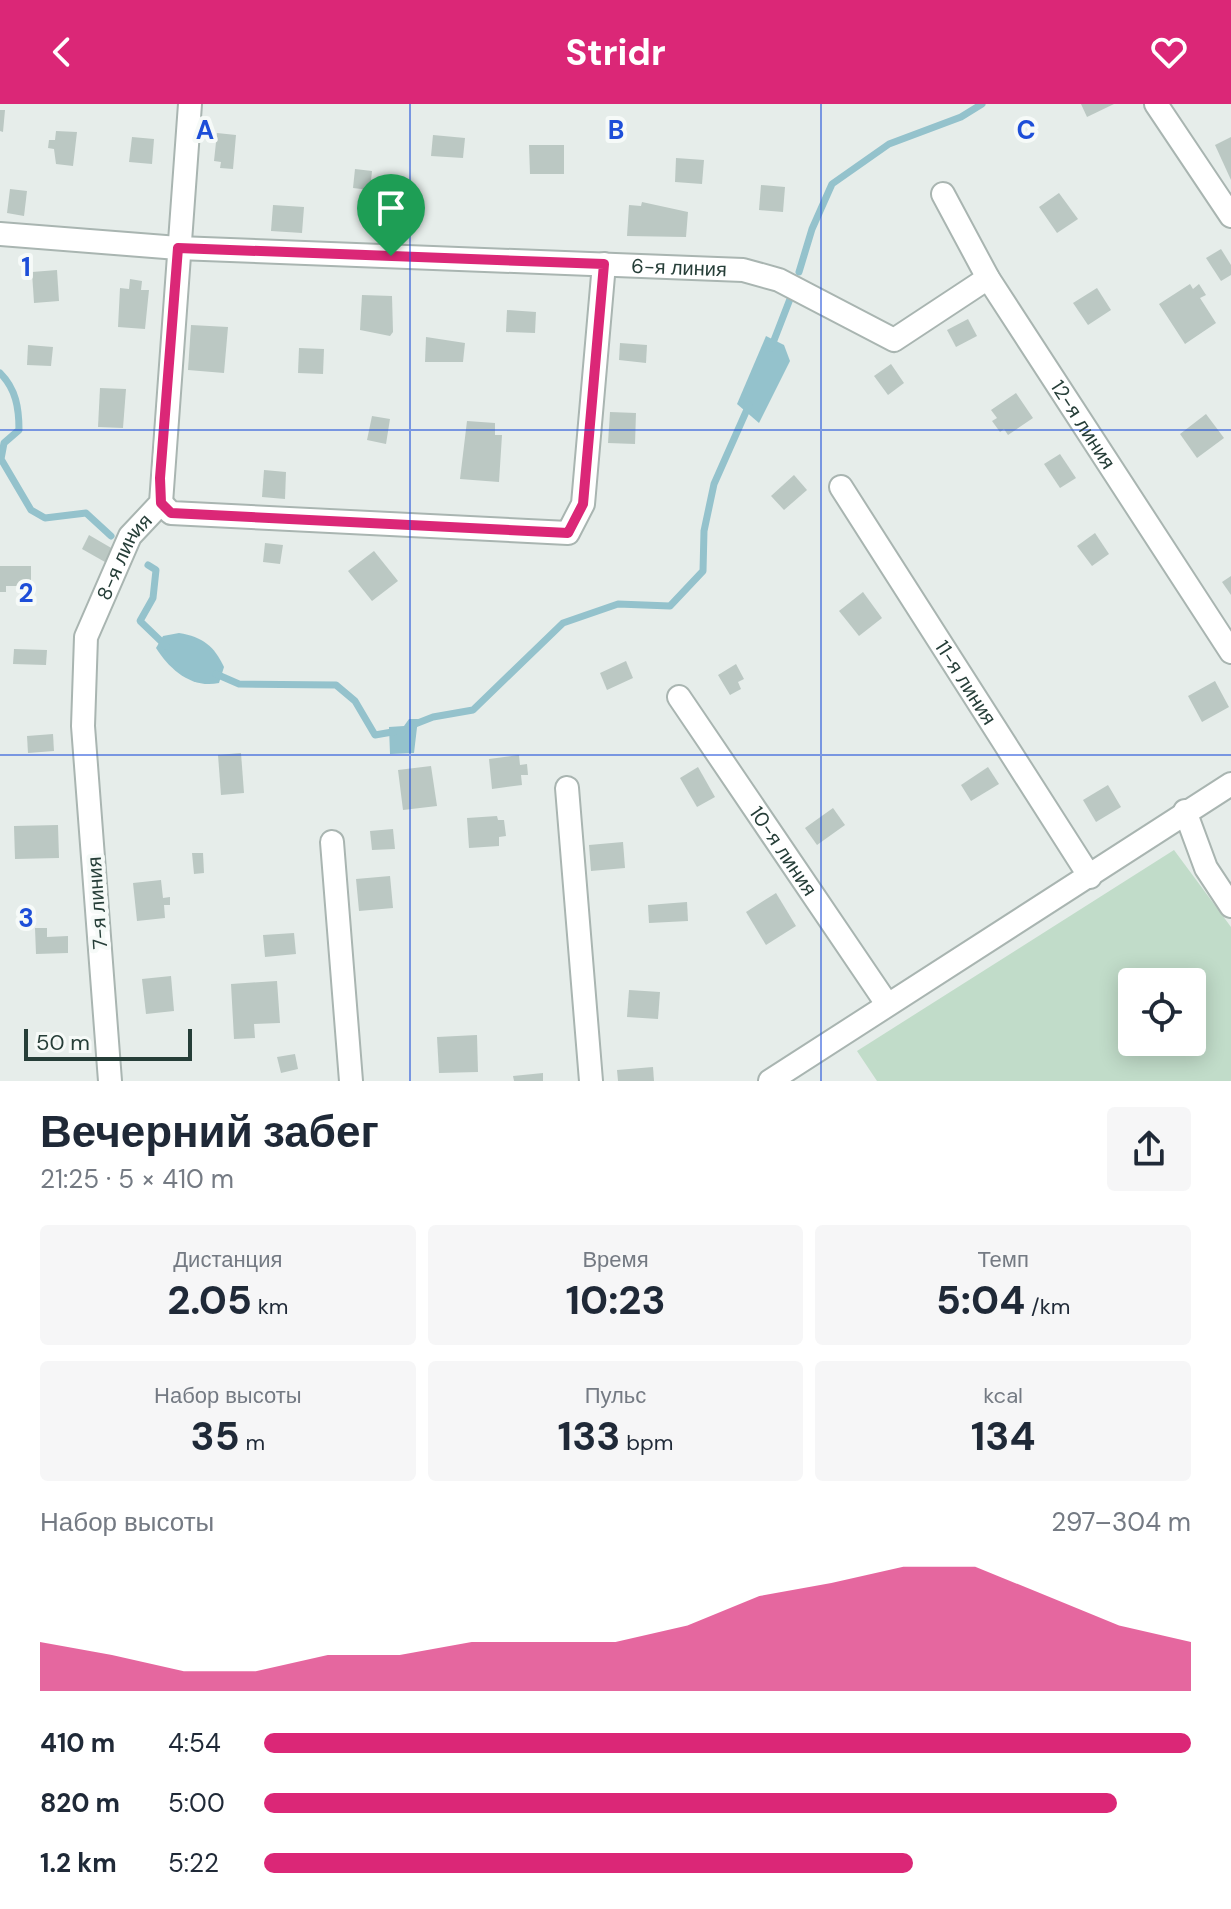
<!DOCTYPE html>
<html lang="ru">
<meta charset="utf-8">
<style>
body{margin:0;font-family:"DM Sans",sans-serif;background:#f6f6f7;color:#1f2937;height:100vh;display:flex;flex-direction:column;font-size:30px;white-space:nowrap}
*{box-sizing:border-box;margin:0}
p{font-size:26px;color:#747a83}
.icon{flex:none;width:44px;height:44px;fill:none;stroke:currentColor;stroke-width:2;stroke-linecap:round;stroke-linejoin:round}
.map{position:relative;height:977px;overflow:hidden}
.side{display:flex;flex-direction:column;background:#fff;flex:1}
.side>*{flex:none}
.fabs{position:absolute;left:1118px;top:864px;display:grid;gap:16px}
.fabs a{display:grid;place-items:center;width:88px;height:88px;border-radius:8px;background:#fff;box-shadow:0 4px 20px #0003;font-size:40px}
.scale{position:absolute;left:24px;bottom:20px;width:168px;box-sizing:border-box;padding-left:8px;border:4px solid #263e38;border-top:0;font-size:22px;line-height:28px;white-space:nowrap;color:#263e38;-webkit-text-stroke:6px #f6faf8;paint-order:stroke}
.pin{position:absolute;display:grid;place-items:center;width:68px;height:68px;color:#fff;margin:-82px -34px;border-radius:50% 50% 50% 0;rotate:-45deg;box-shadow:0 0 8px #0007}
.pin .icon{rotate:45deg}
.round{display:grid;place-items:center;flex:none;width:84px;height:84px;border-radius:8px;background:#f6f6f7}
.head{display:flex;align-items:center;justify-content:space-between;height:136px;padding:0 40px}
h1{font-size:44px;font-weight:700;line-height:60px}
.metrics{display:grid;grid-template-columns:repeat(3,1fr);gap:12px;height:136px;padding:8px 40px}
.metrics div{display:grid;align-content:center;border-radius:8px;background:#f6f6f7;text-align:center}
.metrics b{font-size:40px;font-weight:700}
.metrics small{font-size:22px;font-weight:400}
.metrics p{font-size:22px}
.chart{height:224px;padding:16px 40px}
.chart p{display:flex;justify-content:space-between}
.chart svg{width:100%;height:144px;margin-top:8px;fill:#db2777;opacity:.7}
ul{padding:0 40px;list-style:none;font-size:26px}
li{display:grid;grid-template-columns:128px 96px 1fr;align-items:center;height:60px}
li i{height:20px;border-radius:10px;background:#db2777}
header{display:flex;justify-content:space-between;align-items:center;height:104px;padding:0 40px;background:#db2777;color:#fff;font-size:36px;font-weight:700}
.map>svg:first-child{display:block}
.green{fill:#c1dcc9;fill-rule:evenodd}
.water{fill:#94c2cc}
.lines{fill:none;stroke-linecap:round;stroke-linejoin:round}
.stream{stroke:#94c2cc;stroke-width:7}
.building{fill:#bbc8c3}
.minor-casing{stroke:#a9b5b1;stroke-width:26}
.minor{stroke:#fff;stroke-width:22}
.route-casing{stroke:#fff;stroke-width:16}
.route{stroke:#db2777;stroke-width:10}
.grid{fill:none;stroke:#1d4ed8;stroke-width:2;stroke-opacity:0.55}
.labels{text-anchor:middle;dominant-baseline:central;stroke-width:8;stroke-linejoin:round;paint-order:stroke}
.street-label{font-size:20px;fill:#263e38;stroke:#f6faf8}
.grid-label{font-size:26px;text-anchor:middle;font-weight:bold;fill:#1d4ed8;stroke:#f6faf8;stroke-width:8;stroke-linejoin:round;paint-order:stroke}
</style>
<header><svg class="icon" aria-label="back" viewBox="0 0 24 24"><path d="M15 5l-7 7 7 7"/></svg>Stridr<svg class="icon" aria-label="heart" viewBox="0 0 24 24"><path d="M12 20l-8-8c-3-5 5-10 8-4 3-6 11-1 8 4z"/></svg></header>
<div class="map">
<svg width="1231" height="977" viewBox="0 0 1231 977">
<rect width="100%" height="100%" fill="#e6edea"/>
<path class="green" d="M1174,746L1231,823V977H877L857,947ZM1132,878H1192V938H1132Z"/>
<g class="water">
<polygon points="766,232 784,241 790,257 759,319 737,300"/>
<path d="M179,529C203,533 214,542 224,563L219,579C192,585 170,566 156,544L163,532Z"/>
<polygon points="409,615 418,615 414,649 390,650 389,623 404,622"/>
</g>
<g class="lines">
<g class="stream">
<polyline points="799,168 812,125 832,80 889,40 961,13 982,0"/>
<polyline points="771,244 790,195"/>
<path d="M0,269C16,285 19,304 19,326L4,339L1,355L31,406L45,414L86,409L111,432"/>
<polyline points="148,461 156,466 153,494 140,517 166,542"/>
<polyline points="216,570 239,580 336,581 355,597 375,631 398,627"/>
<polyline points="410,622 433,613 473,606 563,519 618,500 670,502 703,467 704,427 714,380 749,301"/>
</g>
</g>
<g class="building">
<polygon points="1081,0 1114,0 1087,13"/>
<polygon points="0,6 5,6 3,28 0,27"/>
<polygon points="56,27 77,28 73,62 56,60 54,45 48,44 49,36 55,36"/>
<polygon points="217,29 236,31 233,65 220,64 221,58 214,57"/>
<polygon points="433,31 465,34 463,54 431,52"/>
<polygon points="132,33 154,35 152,60 129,58"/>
<polygon points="1231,33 1231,76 1215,41"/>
<polygon points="529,41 564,41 564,70 530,70"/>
<polygon points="676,54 704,56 702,80 675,78"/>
<polygon points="355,65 372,67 370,86 353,84"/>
<polygon points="761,81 785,83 783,108 759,106"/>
<polygon points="10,85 27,87 24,112 7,109"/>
<polygon points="1059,89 1078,115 1057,129 1039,103"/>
<polygon points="642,98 688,108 686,133 627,132 629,101 641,102"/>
<polygon points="273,101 304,103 302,129 271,127"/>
<polygon points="1221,145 1231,161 1231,171 1221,177 1206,154"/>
<polygon points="57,166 59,197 34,199 32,168"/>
<polygon points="130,175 142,177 141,186 149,186 145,225 118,223 120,184 129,185"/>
<polygon points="1190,180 1193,185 1199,180 1206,191 1200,194 1216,219 1185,240 1159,200"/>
<polygon points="1097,184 1111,206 1088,221 1073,199"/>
<polygon points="362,191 392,192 393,228 390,232 360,226"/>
<polygon points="507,206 536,208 535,229 506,228"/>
<polygon points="968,215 977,232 956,243 947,226"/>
<polygon points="191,221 228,223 224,269 188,266"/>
<polygon points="426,233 465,239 463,258 425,258"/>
<polygon points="620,239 647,241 646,259 619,256"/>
<polygon points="28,241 53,243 51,262 27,261"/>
<polygon points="299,244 324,245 323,270 298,269"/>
<polygon points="891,260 904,279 888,291 874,272"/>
<polygon points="100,284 126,285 123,324 98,323"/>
<polygon points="1016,289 1033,314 1008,331 1004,325 1000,328 992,317 997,314 991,306"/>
<polygon points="610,308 636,309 635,340 608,339"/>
<polygon points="1206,310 1224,334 1197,354 1180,330"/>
<polygon points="372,312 390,315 386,340 367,336"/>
<polygon points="467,317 495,319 495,331 502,331 499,378 460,375"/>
<polygon points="1060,350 1076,374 1060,384 1044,360"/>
<polygon points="264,366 286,368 285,395 262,393"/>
<polygon points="794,371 807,386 784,406 771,392"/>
<polygon points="1095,429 1109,450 1092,462 1077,442"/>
<polygon points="89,431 113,445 105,458 82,445"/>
<polygon points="265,439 283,441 280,460 263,458"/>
<polygon points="374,447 398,477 372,497 348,467"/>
<polygon points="0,462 31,462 31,482 6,482 6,488 0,488"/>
<polygon points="1231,472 1231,491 1222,478"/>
<polygon points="863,488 882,514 859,532 839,507"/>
<polygon points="14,545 47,546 46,561 13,560"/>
<polygon points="626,557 633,574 607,586 600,569"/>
<polygon points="736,560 744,575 738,578 741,585 730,591 718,571"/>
<polygon points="1215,577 1229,603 1202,618 1188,592"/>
<polygon points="53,630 54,647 28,649 27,632"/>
<polygon points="241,649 244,689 221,691 218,651"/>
<polygon points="519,651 520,661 527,660 528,671 521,671 522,681 492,685 489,655"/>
<polygon points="431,662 437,702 403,706 398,666"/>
<polygon points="698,663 715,693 697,703 680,674"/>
<polygon points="988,663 999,680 971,697 961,681"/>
<polygon points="1108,681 1121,703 1096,718 1083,696"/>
<polygon points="833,704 845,721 817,741 805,724"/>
<polygon points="497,712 498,716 504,716 506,732 499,733 499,742 469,744 467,714"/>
<polygon points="58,721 59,754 15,755 14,722"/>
<polygon points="393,725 395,745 372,746 370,727"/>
<polygon points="623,738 625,764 591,767 589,741"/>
<polygon points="192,749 203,749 204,769 194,770"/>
<polygon points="390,772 393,804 359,807 356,775"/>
<polygon points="161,776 163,794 170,793 170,801 164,801 165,814 137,817 133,779"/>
<polygon points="776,789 796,822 766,841 746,808"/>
<polygon points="687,798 688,817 649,819 648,801"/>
<polygon points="35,824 47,824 47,833 68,832 68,849 36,850"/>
<polygon points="294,829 296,850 265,853 263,831"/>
<polygon points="171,872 174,907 146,910 142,875"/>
<polygon points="277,877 280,919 254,920 255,934 234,935 231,880"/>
<polygon points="629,886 660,888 658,915 627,913"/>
<polygon points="477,931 478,968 439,969 437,933"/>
<polygon points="295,950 298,965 281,969 277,953"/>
<polygon points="653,963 654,977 618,977 617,966"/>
<polygon points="543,969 543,977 514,977 513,972"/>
</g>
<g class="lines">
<defs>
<g id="minor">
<polyline points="1156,0 1231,112"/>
<path id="s1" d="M943,90L988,174L1231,548"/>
<path id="s2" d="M0,130L178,144L743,166L779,176L894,236L988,174"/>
<path id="s3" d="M841,383L1090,773"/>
<polyline points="161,399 171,409 568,429 583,400 604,160"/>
<path id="s4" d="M679,593L887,900"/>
<polyline points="567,684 591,977"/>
<polyline points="1185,707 1206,764 1231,802"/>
<polyline points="332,738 351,977"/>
<path id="s5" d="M110,977L83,622L86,533L130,432L161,399L190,0"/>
<polyline points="770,977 1231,680"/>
</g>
</defs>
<use href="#minor" class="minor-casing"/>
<use href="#minor" class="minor"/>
</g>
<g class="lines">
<defs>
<polygon id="route" points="178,144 604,160 583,400 568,429 171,409 161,399 160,374"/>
</defs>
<use href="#route" class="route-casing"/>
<use href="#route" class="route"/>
</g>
<path class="grid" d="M410,0V977M821,0V977M0,326H1231M0,651H1231"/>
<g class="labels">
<g class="street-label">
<text stroke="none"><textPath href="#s2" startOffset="680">6-я линия</textPath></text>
<text stroke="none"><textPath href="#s1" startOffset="270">12-я линия</textPath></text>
<text stroke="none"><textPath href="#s5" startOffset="534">8-я линия</textPath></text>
<text stroke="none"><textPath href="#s3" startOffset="232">11-я линия</textPath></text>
<text stroke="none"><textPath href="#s4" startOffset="186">10-я линия</textPath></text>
<text transform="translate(97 799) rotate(-94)">7-я линия</text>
</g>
</g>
<g class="grid-label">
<text x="205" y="35">A</text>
<text x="616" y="35">B</text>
<text x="1026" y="35">C</text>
<text x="26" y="172">1</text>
<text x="26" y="498">2</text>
<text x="26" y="823">3</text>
</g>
</svg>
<div class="fabs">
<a><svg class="icon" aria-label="locate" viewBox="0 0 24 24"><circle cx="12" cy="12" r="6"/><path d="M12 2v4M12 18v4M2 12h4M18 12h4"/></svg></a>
</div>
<div class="scale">50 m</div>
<div class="pin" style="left:391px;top:152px;background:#1e9e55"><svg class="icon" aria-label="arrive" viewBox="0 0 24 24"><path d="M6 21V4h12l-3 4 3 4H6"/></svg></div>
</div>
<section class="side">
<div class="head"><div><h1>Вечерний забег</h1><p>21:25 · 5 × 410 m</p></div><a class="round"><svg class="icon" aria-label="share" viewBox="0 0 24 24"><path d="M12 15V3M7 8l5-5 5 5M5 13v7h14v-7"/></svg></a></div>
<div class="metrics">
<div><p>Дистанция</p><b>2.05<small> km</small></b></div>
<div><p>Время</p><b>10:23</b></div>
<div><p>Темп</p><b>5:04<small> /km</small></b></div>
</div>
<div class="metrics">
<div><p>Набор высоты</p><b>35<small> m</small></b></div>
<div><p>Пульс</p><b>133<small> bpm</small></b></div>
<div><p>kcal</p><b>134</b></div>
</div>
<div class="chart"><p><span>Набор высоты</span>297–304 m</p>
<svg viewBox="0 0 160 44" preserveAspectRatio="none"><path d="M0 44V29L10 33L20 38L30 38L40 33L50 33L60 29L70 29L80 29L90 24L100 15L110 11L120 6L130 6L140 15L150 24L160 29V44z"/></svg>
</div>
<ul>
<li><b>410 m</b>4:54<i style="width:100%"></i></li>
<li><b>820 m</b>5:00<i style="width:92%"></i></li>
<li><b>1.2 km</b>5:22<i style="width:70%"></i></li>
</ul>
</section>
